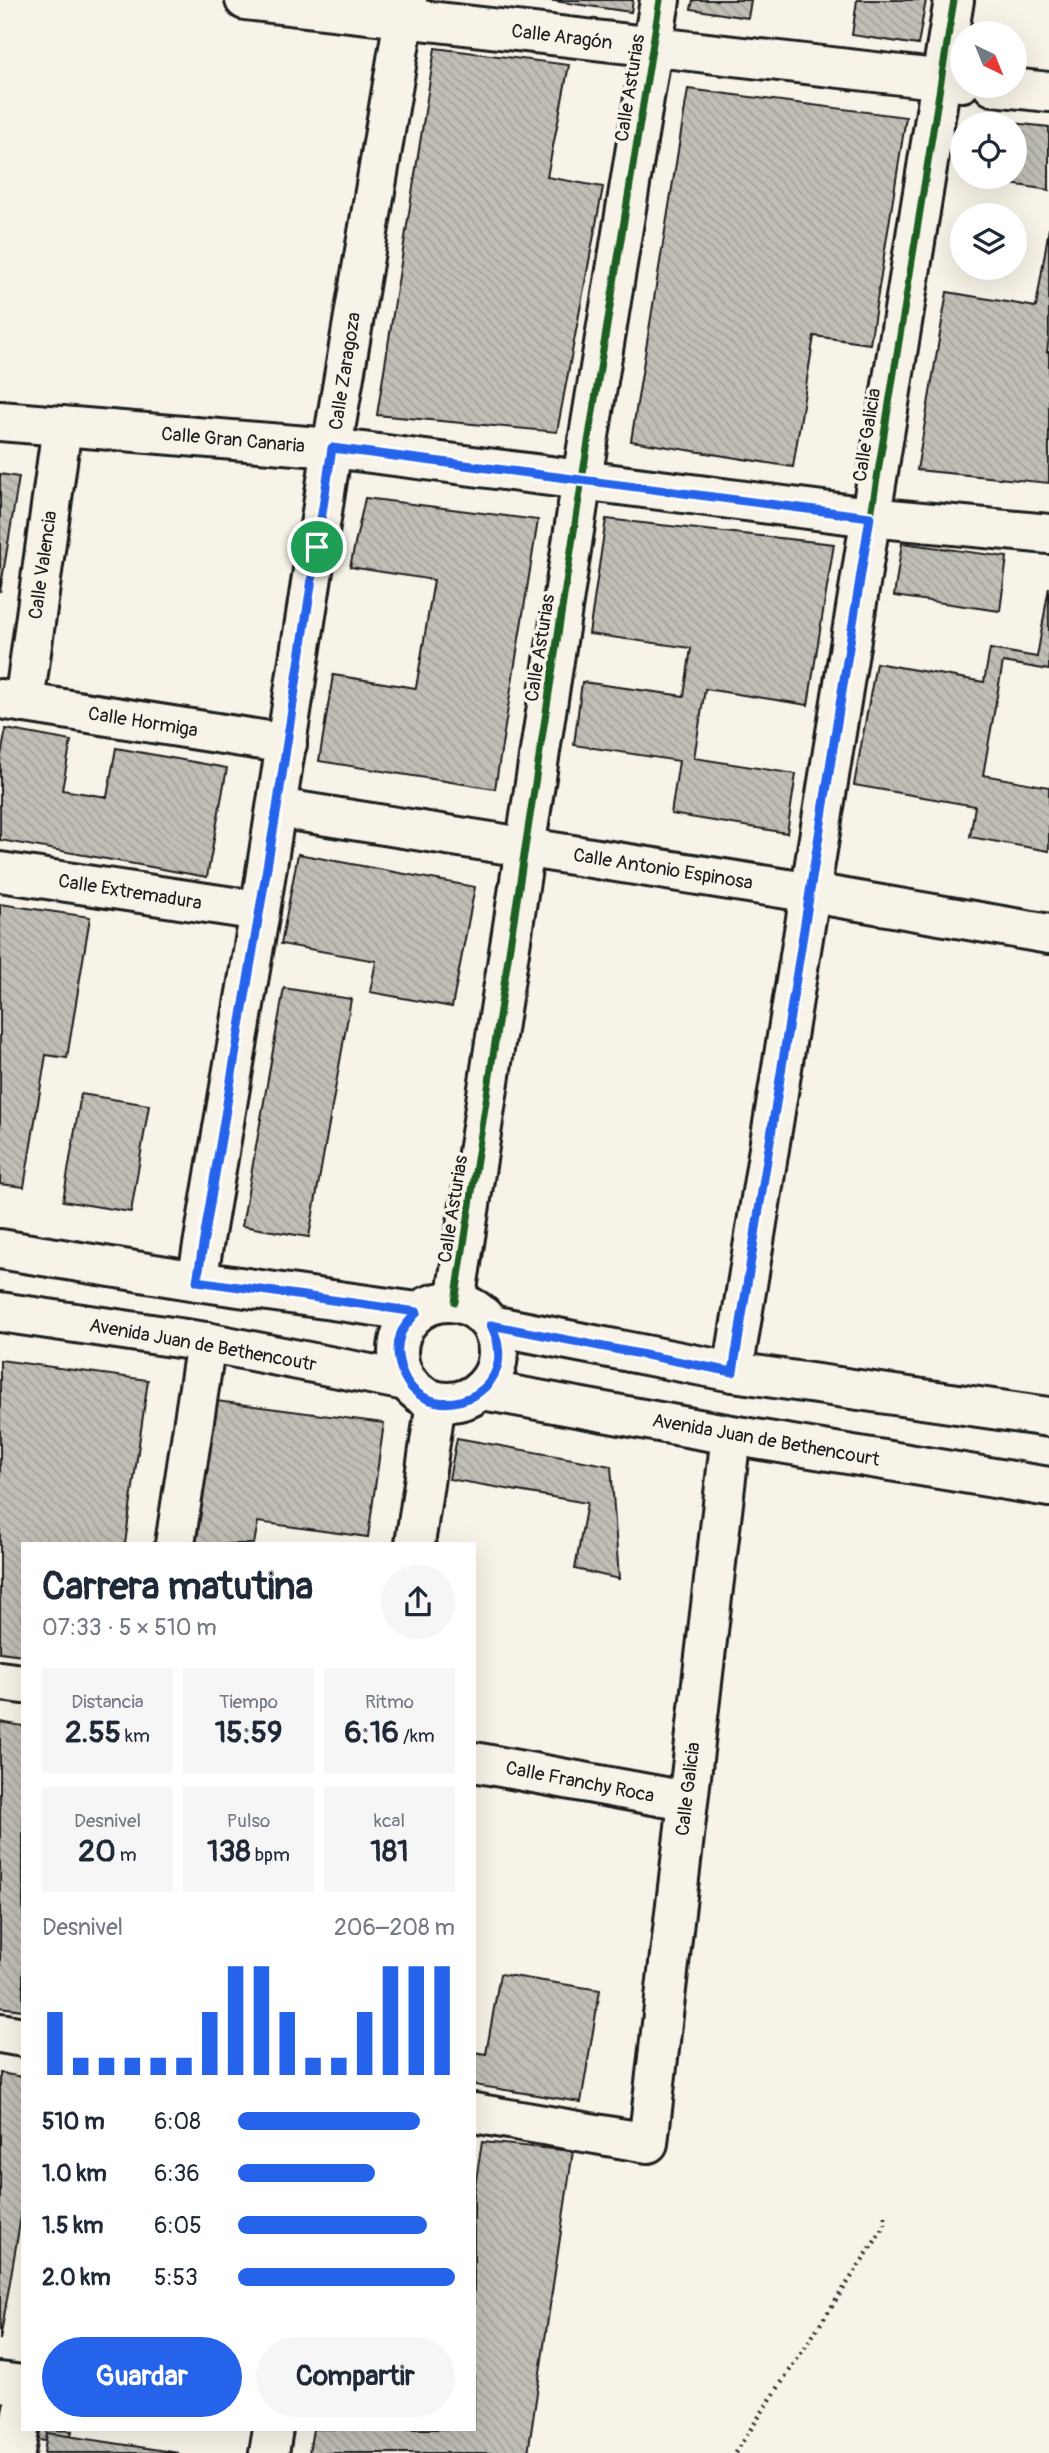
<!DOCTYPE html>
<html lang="es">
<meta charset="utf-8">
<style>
body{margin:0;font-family:Pangolin,sans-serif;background:#f6f6f7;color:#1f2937;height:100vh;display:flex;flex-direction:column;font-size:26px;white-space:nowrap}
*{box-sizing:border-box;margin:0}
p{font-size:23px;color:#747a83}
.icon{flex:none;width:38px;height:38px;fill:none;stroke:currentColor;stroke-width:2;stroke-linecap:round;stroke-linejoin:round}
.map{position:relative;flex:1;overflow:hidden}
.side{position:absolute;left:21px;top:1542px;width:455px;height:889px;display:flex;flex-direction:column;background:#fff;border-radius:0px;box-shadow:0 7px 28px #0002}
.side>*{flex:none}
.needle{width:46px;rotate:137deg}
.buttons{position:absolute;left:950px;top:21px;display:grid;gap:14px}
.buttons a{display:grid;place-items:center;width:77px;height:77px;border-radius:50%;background:#fff;box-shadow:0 7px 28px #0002;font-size:35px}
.pin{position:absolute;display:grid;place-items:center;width:60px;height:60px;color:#fff;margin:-30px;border:4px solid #fff;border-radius:50%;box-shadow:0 2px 7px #0007}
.round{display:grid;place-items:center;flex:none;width:74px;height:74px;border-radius:37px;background:#f6f6f7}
.head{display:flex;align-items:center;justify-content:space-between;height:119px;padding:0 21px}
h1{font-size:38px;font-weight:700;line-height:52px}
.figures{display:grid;grid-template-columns:repeat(3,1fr);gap:10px;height:119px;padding:7px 21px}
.figures div{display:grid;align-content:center;border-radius:0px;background:#f6f6f7;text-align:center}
.figures b{font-size:30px;font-weight:700}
.figures small{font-size:19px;font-weight:400}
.figures p{font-size:19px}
.chart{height:196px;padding:14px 21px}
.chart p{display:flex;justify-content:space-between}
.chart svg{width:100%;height:126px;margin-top:7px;stroke:#2563eb;stroke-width:6}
.button{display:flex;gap:14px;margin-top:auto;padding:14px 21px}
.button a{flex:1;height:80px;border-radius:42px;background:#2563eb;color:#fff;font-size:28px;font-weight:700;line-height:80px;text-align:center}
.button a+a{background:#f6f6f7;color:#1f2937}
ul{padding:0 21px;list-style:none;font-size:23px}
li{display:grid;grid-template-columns:112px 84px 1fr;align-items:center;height:52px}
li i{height:18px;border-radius:9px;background:#2563eb}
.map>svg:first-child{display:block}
.building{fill:url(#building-back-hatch);stroke:#1c1c1c;stroke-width:2}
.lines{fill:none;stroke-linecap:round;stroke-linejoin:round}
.minor-casing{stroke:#1c1c1c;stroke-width:44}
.major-casing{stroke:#1c1c1c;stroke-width:44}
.path{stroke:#1c1c1c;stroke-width:4.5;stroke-dasharray:2 5;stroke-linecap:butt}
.minor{stroke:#f7f3e8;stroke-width:38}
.major{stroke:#f7f3e8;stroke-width:38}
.cycleway-casing{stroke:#f7f3e8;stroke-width:11}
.cycleway{stroke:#1b5e20;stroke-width:7}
.route-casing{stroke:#fff;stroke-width:14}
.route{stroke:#2563eb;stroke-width:9}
.labels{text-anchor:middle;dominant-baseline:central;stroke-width:7;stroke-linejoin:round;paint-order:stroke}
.street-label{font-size:19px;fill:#1c1c1c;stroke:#f7f3e8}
</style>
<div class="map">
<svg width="1049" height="2453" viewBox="0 0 1049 2453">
<defs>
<pattern id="building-back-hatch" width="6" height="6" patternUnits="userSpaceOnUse" patternTransform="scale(1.75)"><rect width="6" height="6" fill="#c0beb5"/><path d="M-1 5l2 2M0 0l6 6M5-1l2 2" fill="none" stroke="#a4a39b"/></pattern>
</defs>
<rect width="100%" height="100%" fill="#f7f3e8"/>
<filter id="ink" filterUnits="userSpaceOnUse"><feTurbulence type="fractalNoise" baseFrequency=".0143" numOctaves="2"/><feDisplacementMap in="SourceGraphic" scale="14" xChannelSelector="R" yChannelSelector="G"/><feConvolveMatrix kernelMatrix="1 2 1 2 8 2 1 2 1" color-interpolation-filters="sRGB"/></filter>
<g filter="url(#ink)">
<g class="building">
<polygon points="547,0 633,0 631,12"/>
<polygon points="693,0 751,0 748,18 691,9"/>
<polygon points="857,0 926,0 918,45 852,35"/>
<polygon points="435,48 569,65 547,177 603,187 557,432 377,415"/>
<polygon points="688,89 906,117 870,344 814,336 793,467 631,441"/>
<polygon points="975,119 1049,127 1049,190 966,177 1015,177 1015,124 974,124"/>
<polygon points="1049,228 1049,338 1047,352 1049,352 1049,483 917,470 947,292 1036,307"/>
<polygon points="0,474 19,477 0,592"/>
<polygon points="365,498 538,520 495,789 319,761 333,675 416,688 434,580 350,567"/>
<polygon points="606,519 834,544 808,705 705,689 694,758 796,774 787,833 671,814 679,761 574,745 582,682 684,696 691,648 589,634"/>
<polygon points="902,543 1007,557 1000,611 894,596"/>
<polygon points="1049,587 1049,670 1003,662 983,775 1049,787 1049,851 970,837 975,806 854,785 876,663 984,682 990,649 1037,657"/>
<polygon points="6,729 71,741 62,790 107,797 116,748 227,768 207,877 0,840 0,761"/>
<polygon points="298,854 475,887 452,1007 370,992 376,961 281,944"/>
<polygon points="0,904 90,917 67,1058 46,1055 24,1187 0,1184"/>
<polygon points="284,988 351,999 309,1237 242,1226"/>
<polygon points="81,1094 149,1105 131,1212 63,1201"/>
<polygon points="0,1360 148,1380 125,1544 23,1544 23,1655 0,1652"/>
<polygon points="216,1401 384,1423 368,1537 258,1522 254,1544 196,1544"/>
<polygon points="457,1438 611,1466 619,1579 575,1569 587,1503 449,1479"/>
<polygon points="0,1722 23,1726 23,2010 0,2007"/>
<polygon points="500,1974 600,1990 581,2102 474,2085 474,2052 486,2054"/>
<polygon points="0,2073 23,2077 23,2205 0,2340"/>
<polygon points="482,2142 573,2151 528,2453 309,2453 313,2429 474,2429 474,2193"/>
<polygon points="37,2429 72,2431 69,2445 34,2439"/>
<polygon points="47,2433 61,2435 179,2453 44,2453"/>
</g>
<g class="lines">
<defs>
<g id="minor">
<polyline points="245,0 962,82"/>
<polyline points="993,86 1049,92"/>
<polyline points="0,421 332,448 870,517 1049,534"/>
<polyline points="0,699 287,744"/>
<polyline points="24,703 62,426"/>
<polyline points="277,808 812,893 1049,934"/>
<polyline points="0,872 260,911"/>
<polyline points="197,1281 260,911 332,448 407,0"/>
<polyline points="455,1302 582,479 660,0"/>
<polyline points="733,1372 954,0"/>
<polyline points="175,1544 206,1342"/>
<polyline points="415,1544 436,1402"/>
<polyline points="0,1681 23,1684"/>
<polyline points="474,1762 686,1801"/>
<polyline points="0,2033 23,2037"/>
<polyline points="474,2113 648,2143 731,1435"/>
<polyline points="0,2382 23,2385"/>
<polyline points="15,2453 23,2408"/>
<polyline points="269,2453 273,2429"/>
</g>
<g id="major">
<polyline points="0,1249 197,1281 417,1312"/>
<circle cx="448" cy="1352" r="50"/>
<polyline points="0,1312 206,1342 406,1381"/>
<polyline points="491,1325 733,1372 1049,1417"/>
<polyline points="483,1390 731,1435 1049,1487"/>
</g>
</defs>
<use href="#minor" class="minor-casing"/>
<use href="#major" class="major-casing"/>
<polyline class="path" points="735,2453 885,2226 885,2212"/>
<use href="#minor" class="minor"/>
<use href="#major" class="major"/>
<defs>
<g id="cycleway">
<polyline points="455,1302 582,479 660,0"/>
<polyline points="733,1372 954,0"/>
</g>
</defs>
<use href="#cycleway" class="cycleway-casing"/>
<use href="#cycleway" class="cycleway"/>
</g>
</g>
<g class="lines" filter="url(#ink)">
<defs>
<path id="route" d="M332,448L870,517L733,1372L491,1325C494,1331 497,1339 498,1346C508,1402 422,1427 402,1371C397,1358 396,1347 401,1333C404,1326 412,1318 417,1312L197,1281L277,808Z"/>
</defs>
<use href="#route" class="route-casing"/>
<use href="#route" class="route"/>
</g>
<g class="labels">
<g class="street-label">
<text transform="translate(562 37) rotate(7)">Calle Aragón</text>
<text transform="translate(630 88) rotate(-81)">Calle Asturias</text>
<text transform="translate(345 371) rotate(-81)">Calle Zaragoza</text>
<text transform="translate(867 435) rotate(-81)">Calle Galicia</text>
<text transform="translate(233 440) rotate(5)">Calle Gran Canaria</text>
<text transform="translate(43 565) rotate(-82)">Calle Valencia</text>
<text transform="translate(540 648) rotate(-81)">Calle Asturias</text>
<text transform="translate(143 722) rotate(9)">Calle Hormiga</text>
<text transform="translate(663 869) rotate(9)">Calle Antonio Espinosa</text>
<text transform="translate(130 892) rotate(9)">Calle Extremadura</text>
<text transform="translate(453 1209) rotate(-81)">Calle Asturias</text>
<text transform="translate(203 1345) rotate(10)">Avenida Juan de Bethencoutr</text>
<text transform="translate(766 1440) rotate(10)">Avenida Juan de Bethencourt</text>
<text transform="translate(580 1782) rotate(11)">Calle Franchy Roca</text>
<text transform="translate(688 1789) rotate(-83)">Calle Galicia</text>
</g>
</g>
</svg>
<div class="buttons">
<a><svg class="needle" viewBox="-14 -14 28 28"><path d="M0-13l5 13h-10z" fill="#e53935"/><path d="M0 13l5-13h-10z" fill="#747a83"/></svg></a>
<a><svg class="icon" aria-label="locate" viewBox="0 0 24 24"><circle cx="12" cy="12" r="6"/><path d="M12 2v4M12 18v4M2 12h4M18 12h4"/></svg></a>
<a><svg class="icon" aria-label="layers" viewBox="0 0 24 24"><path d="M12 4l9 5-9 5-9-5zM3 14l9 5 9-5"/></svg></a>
</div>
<div class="pin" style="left:317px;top:547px;background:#1e9e55"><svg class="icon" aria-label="arrive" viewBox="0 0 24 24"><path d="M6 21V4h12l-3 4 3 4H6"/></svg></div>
<section class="side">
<div class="head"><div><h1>Carrera matutina</h1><p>07:33 · 5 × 510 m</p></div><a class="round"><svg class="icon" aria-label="share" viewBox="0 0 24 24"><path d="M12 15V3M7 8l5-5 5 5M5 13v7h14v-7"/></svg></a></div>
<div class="figures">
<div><p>Distancia</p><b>2.55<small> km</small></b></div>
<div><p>Tiempo</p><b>15:59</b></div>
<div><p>Ritmo</p><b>6:16<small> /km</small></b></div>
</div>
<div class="figures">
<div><p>Desnivel</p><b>20<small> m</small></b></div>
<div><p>Pulso</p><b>138<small> bpm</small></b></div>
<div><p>kcal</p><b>181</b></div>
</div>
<div class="chart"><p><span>Desnivel</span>206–208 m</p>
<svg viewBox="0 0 160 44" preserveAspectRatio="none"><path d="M5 44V22M15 44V38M25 44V38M35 44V38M45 44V38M55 44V38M65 44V22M75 44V6M85 44V6M95 44V22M105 44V38M115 44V38M125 44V22M135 44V6M145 44V6M155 44V6"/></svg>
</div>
<ul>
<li><b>510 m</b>6:08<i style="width:84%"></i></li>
<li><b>1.0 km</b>6:36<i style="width:63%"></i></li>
<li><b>1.5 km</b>6:05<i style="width:87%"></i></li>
<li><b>2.0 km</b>5:53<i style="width:100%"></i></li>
</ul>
<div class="button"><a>Guardar</a><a>Compartir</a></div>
</section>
</div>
